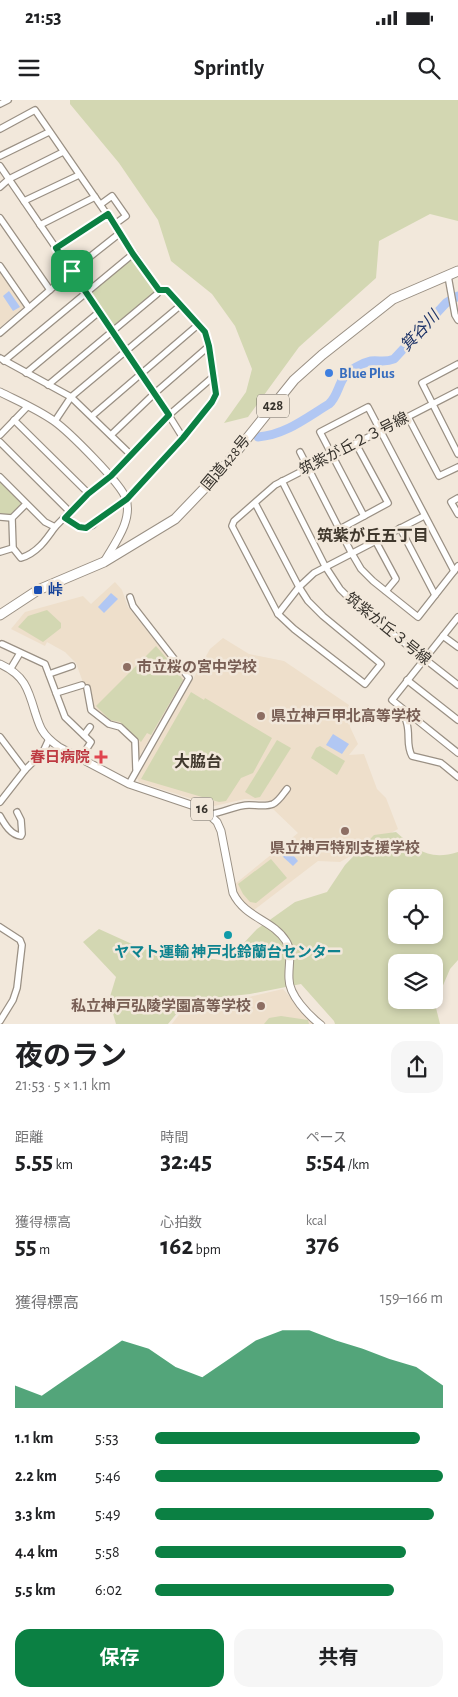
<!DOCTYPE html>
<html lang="ja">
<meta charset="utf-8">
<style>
body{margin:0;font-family:"Alegreya Sans","Noto Sans JP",sans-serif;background:#f6f6f6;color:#202124;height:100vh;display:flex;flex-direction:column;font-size:19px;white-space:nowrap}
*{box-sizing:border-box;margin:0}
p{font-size:16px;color:#757577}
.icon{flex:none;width:28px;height:28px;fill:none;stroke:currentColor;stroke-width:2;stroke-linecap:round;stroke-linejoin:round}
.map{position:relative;height:924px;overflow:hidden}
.sheet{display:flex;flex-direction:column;background:#fff;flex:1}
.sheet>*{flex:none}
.buttons{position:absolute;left:388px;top:789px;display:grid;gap:10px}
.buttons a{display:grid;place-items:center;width:55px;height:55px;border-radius:10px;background:#fff;box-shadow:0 2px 8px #0003;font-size:25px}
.pin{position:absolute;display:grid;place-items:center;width:42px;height:42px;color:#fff;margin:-21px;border-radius:10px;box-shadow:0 2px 8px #0006}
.round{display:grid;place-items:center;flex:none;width:52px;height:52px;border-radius:15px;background:#f6f6f6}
.summary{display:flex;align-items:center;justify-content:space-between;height:85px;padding:0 15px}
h1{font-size:28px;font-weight:700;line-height:38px}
.stats{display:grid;grid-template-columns:repeat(3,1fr);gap:8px;height:85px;padding:5px 15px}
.stats div{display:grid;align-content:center}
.stats b{font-size:25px;font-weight:700}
.stats small{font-size:14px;font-weight:400}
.stats p{font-size:14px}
.chart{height:140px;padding:10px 15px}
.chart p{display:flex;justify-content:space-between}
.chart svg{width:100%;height:90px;margin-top:5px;fill:#0b8043;opacity:.7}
.button{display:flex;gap:10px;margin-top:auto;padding:10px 15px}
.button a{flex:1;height:58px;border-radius:15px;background:#0b8043;color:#fff;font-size:20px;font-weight:700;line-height:58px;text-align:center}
.button a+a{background:#f6f6f6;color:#202124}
ul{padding:0 15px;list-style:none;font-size:16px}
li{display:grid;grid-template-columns:80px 60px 1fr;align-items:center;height:38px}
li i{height:12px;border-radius:6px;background:#0b8043}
.status{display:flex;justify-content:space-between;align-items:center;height:35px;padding:0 25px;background:#fff;direction:ltr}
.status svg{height:14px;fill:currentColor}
header{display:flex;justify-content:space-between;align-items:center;height:65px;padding:0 15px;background:#fff;font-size:22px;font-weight:700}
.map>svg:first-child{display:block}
.built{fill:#eedfcb}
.green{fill:#d3d7b2;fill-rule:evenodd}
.water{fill:#b1c7f3}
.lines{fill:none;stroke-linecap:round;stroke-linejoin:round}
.river{stroke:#b1c7f3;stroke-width:9}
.minor-casing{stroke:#9a9084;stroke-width:8}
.major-casing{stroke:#9a9084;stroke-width:9}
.highway-casing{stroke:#9a9084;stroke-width:11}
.minor{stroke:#fff;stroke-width:5.5}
.major{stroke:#fff;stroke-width:7}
.highway{stroke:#fff;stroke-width:9}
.route-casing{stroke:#fff;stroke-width:10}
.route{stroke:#0b8043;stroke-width:6}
.shop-dot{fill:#3f7fe0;stroke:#f2e8db;stroke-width:2}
.transit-dot{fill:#1a4fb4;stroke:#f2e8db;stroke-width:2}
.education-dot{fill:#8d6e63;stroke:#f2e8db;stroke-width:2}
.health-dot{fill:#e0444e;stroke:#f2e8db;stroke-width:2}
.culture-dot{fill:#0f9aa8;stroke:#f2e8db;stroke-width:2}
.labels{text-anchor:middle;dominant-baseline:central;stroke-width:5;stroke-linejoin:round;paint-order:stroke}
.shield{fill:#f2e8db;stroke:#6e6960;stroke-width:1}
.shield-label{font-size:14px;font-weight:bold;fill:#36322c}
.shop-label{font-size:15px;font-weight:bold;fill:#366cbe;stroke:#f2e8db;text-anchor:start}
.street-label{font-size:15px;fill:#36322c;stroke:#f2e8db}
.transit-label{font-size:15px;font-weight:bold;fill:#164399;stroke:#f2e8db;text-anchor:start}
.education-label{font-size:15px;font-weight:bold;fill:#785e54;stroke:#f2e8db;text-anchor:start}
.health-label{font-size:15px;font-weight:bold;fill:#be3a42;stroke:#f2e8db;text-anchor:end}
.culture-label{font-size:15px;font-weight:bold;fill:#0d838f;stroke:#f2e8db}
.water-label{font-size:16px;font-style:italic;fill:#1c3267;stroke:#f2e8db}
.neighbourhood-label{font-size:16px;font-weight:bold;fill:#40382d;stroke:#f2e8db}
</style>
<div class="status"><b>21:53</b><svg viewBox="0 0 49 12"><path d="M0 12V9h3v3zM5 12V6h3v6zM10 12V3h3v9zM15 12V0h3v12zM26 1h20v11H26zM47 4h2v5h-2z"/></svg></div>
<header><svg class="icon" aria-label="menu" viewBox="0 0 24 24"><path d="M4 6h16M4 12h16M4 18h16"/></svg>Sprintly<svg class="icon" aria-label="search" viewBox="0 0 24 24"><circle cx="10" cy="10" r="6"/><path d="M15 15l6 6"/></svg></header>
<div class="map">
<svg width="458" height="925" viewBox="0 0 458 925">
<rect width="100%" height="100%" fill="#f2e8db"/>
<g class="built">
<polygon points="0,171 24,205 22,209 0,227"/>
<polygon points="115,482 122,490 128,507 180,572 184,580 139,657 139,641 121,624 110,621 94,608 90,587 85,588 76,563 65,552 47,542 45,546 11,529 25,512 83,496 91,504"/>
<polygon points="223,538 249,554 284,561 349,605 350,627 358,644 349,655 364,654 377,689 386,698 398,729 340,762 318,761 254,810 241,800 236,793 235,784 298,733 272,708 280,702 289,690 285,687 277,698 271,701 245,699 214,706 139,682 137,678 210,549"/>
<polygon points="283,889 315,925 171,925 188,903 219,908 232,901"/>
</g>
<g class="green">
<polygon points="70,0 458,0 458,121 430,114 379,141 376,178 299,247 248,317 224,323 246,292 252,269 235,226 212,194 171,161 158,120 119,63 70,4"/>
<polygon points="131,158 133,158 156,190 155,193 116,226 113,225 91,193 92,190"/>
<polygon points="0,380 21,403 21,405 11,414 0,414"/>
<polygon points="47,510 61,523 61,528 43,542 18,527 28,516"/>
<polygon points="156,546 174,567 183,580 151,635 147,633 141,642 120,622 110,620 96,606"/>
<polygon points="191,592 204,600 205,598 272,638 253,673 241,678 226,701 219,702 141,679"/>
<polygon points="277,640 291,648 260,697 255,698 245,692"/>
<polygon points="320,646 345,661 337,675 311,658 316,648"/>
<path d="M396,732C417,750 429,761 458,752V860L450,869L435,904L440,924H335L334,921L301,884L250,894L187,901L168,924H116L109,900L116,877L83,842L99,829L143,849L227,861L257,829L295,802L327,792L345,765L374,735ZM396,798H434V835H396ZM396,862H434V900H396Z"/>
<polygon points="271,759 287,778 256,803 250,802 243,794 238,784"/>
<polygon points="281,916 308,920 309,924 264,924 269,918"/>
</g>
<g class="water">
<polygon points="9,191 20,207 13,211 3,196"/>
<polygon points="111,493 118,499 104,513 98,507"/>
<polygon points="333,634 349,644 342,654 326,645"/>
<polygon points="289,750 298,761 293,766 282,756"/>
</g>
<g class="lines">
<path class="river" d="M258,337C285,335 306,318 329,304C337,297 338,286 344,277C349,270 362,263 371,261C379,260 385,263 394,259L446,203L458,196"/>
<defs>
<g id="minor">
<polyline points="0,4 8,0"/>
<polyline points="0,29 35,10 159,190 167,190 181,205"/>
<polyline points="0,56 49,32"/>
<polyline points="0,66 155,293 183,338 127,399 102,416 93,425 86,428 79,427 65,418"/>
<polyline points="0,87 9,79 63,52"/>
<polyline points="24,101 79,75"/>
<polyline points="101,104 112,96 126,116 115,124"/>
<polyline points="0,118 50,190"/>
<polyline points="40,125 95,97"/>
<polyline points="56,148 108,114"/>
<polyline points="0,166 29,208"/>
<polyline points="448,176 455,215 458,220"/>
<polyline points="0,233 72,171 120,133"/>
<polyline points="0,258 71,297 130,354"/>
<polyline points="4,261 133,154"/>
<polyline points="458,264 422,283 458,354"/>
<polyline points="26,273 99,212"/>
<polyline points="48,285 157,194 159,190"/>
<polyline points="92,316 199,224"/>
<polyline points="408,317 439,376 458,367"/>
<polyline points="14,320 88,393"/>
<polyline points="55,321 71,297 181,205 205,232 209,246 216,294 212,303 183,338"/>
<polyline points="0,335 28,306"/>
<polyline points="111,335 155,293 209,246"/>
<polyline points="0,342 70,412"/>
<polyline points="300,352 351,452 361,469 373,481 418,517 458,466"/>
<polyline points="0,377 45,422 55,427 88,393 111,376 169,315 214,276"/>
<polyline points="282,381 325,466 340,489 356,505 458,585"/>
<polyline points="458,398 451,402 458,414"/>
<polyline points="255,403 299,487 308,501 323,516 381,564 365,584 294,529 278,514 232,426 234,421 275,385 458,291"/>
<path d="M26,404L12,418L13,448L21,458C37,453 46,440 55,427"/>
<polyline points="364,416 320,332 368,307 454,471"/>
<polyline points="0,417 12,418"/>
<polyline points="400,428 435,495"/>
<polyline points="340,429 388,403 356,344"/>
<polyline points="375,440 396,479 386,491"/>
<polyline points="0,452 13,448"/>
<polyline points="278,514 299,487 314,473 424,416"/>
<polyline points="458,517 392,600 458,653"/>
<polyline points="443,536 458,547"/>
<polyline points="2,544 45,564 65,617 91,642 80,659"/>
<polyline points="11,568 20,553"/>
<polyline points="49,574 72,566"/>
<polyline points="407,580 458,620"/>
<polyline points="87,588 91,610 109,624 120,627 135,641 136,669"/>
<polyline points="56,593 82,585"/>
<path d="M405,612C404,617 406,619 407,624C410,635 406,646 412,656L441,663L458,677"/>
<polyline points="84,635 90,627"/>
<polyline points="0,637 25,670"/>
<polyline points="129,684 189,578 133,506 130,497"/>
<polyline points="0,702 25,670 43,652 49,639"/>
<path d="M210,714C224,713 235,705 249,705C256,705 266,707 273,704C279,701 283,694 287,689"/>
<path d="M0,716C5,725 11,735 21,736L22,734L21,720L17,712"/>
<polyline points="0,827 20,840 22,845 17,888 13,900 0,921"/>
</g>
<g id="major">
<path d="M0,292C18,301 37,309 54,321C68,331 122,384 126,399C133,421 114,444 104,462"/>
<path d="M0,564C24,575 28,588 35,612C37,618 39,625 42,630C46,637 52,642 59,647L129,684L203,709L217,722L221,731L233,793C245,818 273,820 286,841C293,852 288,866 289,879C289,895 308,915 321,925"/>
</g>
<polyline id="highway" points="0,515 38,490 104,462 175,419 220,372 294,280 322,255 393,199 458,171"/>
</defs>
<use href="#minor" class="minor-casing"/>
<use href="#major" class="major-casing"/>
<use href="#highway" class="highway-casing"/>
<use href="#minor" class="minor"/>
<use href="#major" class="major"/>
<use href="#highway" class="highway"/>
</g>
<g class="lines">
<defs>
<polygon id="route" points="108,114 133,154 159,190 167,190 205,232 209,246 216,294 212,302 183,338 127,399 86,428 79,427 65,418 88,394 111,376 169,315 56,148"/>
</defs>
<use href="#route" class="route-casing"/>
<use href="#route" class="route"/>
</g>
<circle class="shop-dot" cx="329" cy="273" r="5"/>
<rect class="transit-dot" x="33" y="485" width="10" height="10" rx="2.5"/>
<g class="education-dot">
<circle cx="127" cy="567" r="5"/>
<circle cx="261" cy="616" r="5"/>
<circle cx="345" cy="731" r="5"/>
<circle cx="261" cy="906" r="5"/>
</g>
<path class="health-dot" d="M98.5 649.5h5v5h5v5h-5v5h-5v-5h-5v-5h5z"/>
<circle class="culture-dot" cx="228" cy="835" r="5"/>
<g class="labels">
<g class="shield">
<rect x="257" y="294.5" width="32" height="23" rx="4"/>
<rect x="191" y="697.5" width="22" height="23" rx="4"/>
</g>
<g class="shield-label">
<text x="273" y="306">428</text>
<text x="202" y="709">16</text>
</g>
<g class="shop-label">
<text x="339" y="273">Blue Plus</text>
</g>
<g class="street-label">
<text transform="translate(354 344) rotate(-27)">筑紫が丘２３号線</text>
<text transform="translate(226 363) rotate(-50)">国道428号</text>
<text transform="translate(388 529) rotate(39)">筑紫が丘３号線</text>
</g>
<g class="transit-label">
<text x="48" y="490">峠</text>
</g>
<g class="education-label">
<text x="137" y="567">市立桜の宮中学校</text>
<text x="271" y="616">県立神戸甲北高等学校</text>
<text x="345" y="748" text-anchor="middle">県立神戸特別支援学校</text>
<text x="251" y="906" text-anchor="end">私立神戸弘陵学園高等学校</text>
</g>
<g class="health-label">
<text x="90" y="657">春日病院</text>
</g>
<g class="culture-label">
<text x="228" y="852">ヤマト運輸 神戸北鈴蘭台センター</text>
</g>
<g class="water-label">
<text transform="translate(420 231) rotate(-47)">箕谷川</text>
</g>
<g class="neighbourhood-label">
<text x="373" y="436">筑紫が丘五丁目</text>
<text x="198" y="662">大脇台</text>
</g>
</g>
</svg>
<div class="buttons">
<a><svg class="icon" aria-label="locate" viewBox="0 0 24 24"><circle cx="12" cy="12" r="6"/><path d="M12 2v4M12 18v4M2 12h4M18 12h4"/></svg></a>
<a><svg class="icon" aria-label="layers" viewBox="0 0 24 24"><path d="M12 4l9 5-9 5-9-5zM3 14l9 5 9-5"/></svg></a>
</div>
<div class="pin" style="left:72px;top:171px;background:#1e9e55"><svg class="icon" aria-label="arrive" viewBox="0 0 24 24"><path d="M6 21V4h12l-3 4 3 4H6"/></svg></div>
</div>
<section class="sheet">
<div class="summary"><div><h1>夜のラン</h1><p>21:53 · 5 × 1.1 km</p></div><a class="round"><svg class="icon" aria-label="share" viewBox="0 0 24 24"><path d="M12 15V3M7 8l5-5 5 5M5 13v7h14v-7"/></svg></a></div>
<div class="stats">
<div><p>距離</p><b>5.55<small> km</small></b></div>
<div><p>時間</p><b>32:45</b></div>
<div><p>ペース</p><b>5:54<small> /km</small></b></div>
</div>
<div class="stats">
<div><p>獲得標高</p><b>55<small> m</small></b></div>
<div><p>心拍数</p><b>162<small> bpm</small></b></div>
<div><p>kcal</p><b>376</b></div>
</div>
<div class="chart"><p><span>獲得標高</span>159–166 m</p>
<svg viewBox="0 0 160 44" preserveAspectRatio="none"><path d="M0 44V33L10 38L20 29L30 20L40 11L50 15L60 24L70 29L80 20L90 11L100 6L110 6L120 11L130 15L140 20L150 24L160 33V44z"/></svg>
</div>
<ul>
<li><b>1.1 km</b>5:53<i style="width:92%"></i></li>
<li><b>2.2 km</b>5:46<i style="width:100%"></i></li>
<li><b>3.3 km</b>5:49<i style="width:97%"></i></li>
<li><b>4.4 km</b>5:58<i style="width:87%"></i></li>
<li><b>5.5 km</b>6:02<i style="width:83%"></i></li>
</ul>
<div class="button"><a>保存</a><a>共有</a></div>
</section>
